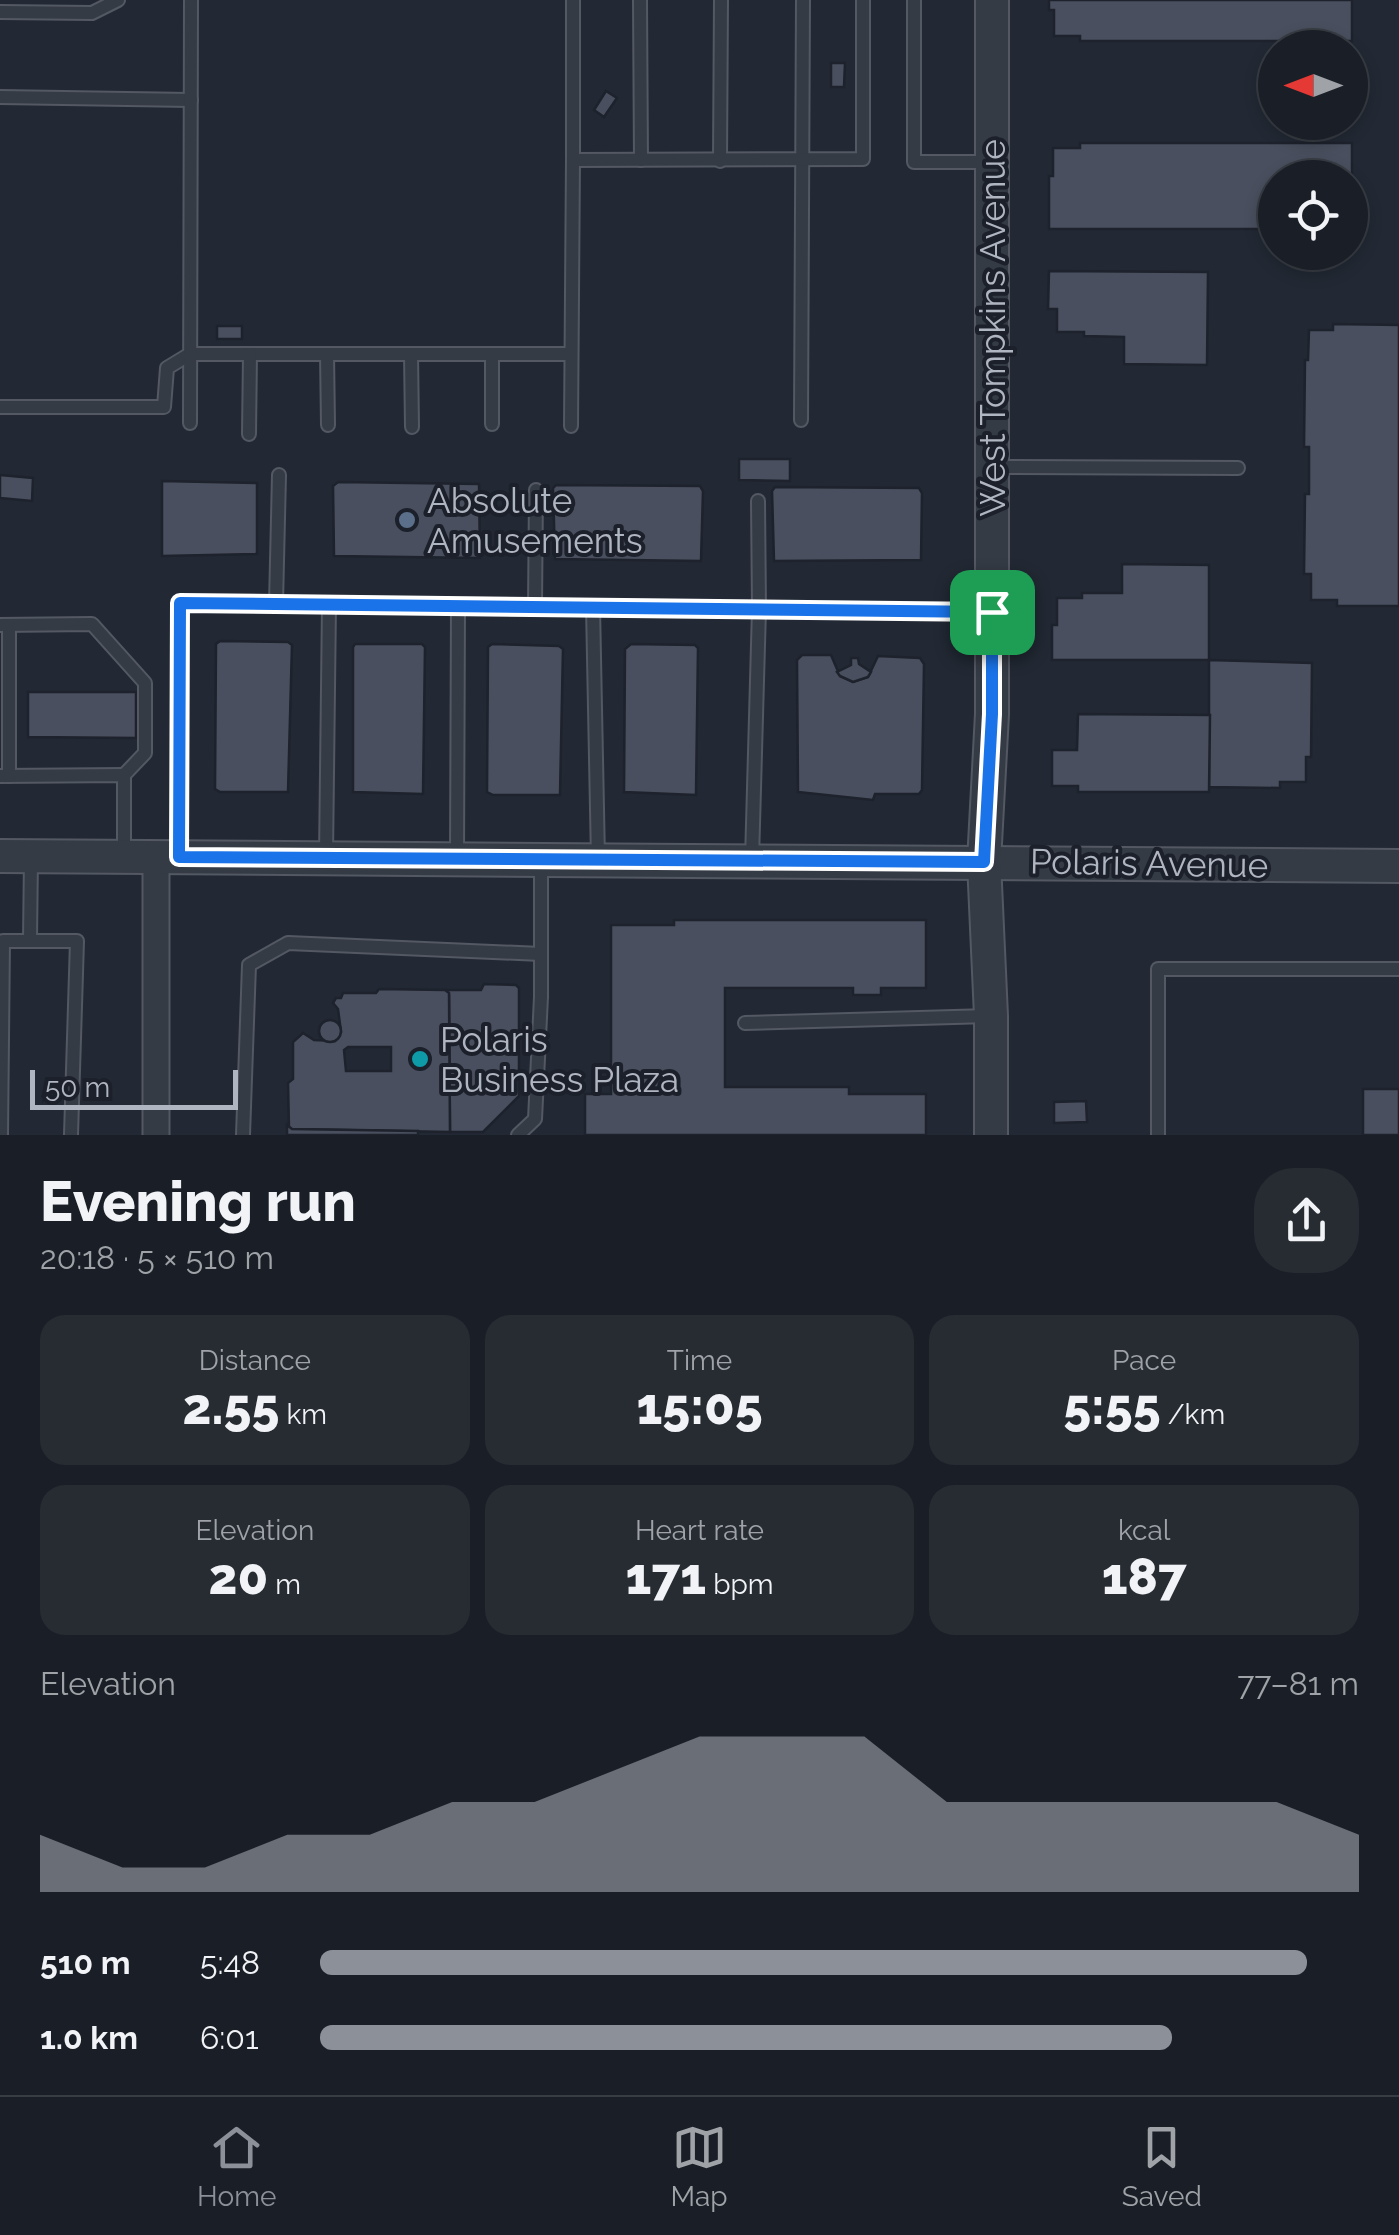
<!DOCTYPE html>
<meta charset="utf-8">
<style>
body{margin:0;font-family:Raleway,sans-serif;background:#272c33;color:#f1f3f6;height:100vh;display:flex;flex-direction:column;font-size:38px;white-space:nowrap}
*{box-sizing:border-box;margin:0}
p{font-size:32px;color:#9fa2a7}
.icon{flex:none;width:55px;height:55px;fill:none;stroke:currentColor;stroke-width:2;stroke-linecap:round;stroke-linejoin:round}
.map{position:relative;height:1135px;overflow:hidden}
.sheet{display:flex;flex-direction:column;background:#1a1f27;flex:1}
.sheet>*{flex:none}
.needle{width:65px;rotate:270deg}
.tools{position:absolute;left:1258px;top:30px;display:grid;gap:20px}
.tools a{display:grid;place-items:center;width:110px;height:110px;border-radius:50%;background:#1a1f27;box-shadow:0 5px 15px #0003,0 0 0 2px #383d44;font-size:50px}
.scale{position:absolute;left:30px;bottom:25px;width:208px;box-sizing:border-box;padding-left:10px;border:5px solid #b0b5c2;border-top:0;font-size:28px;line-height:35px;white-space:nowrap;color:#b0b5c2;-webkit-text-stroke:8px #1b202a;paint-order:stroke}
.pin{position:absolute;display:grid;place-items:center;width:85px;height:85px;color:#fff;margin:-42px;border-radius:20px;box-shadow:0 5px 15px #0006}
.round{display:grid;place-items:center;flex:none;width:105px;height:105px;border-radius:40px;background:#272c33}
.summary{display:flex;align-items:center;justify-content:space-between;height:170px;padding:0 40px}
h1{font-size:55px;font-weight:800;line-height:75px}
.stats{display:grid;grid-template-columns:repeat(3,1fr);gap:15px;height:170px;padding:10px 40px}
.stats div{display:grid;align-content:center;border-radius:25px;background:#272c33;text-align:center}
.stats b{font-size:50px;font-weight:800}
.stats small{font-size:28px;font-weight:400}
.stats p{font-size:28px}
.chart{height:280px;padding:20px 40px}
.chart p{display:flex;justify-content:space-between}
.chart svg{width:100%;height:180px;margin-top:10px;fill:#8c9099;opacity:.7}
ul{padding:0 40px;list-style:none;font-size:32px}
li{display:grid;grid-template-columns:160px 120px 1fr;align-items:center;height:75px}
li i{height:25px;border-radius:12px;background:#8c9099}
.tabs{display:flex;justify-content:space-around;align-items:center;height:140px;border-top:2px solid #383d44;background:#1a1f27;font-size:28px;color:#9fa2a7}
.tabs a{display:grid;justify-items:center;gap:5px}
.tabs .selected{color:#8c9099}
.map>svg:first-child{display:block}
.building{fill:#494f5e;stroke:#1d222c;stroke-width:2.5;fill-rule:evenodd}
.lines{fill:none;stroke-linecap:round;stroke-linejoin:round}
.service-casing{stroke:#535863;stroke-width:16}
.minor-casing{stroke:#535863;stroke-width:29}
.tertiary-casing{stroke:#535863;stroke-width:36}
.service{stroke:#353b45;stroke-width:12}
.minor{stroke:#353b45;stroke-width:25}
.tertiary{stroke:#353b45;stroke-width:32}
.route-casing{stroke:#fff;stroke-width:20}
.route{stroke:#1a73e8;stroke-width:12}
.service-dot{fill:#5c6f8a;stroke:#1b202a;stroke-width:4}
.culture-dot{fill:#0f9aa8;stroke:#1b202a;stroke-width:4}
.labels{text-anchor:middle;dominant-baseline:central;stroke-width:8;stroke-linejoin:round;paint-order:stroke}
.street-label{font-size:35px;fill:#b0b5c2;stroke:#1b202a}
.poi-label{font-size:35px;fill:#b0b5c2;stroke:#1b202a;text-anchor:start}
</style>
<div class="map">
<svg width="1399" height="1135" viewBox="0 0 1399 1135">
<rect width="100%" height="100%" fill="#222934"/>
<g class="building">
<polygon points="1049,0 1352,0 1352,41 1080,41 1080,36 1054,36 1054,10 1049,10"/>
<polygon points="831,63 845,63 844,87 831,87"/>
<polygon points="606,91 617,98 604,117 594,110"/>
<polygon points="1080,143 1352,143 1352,229 1350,178 1275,178 1275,229 1049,229 1049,176 1053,176 1053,148 1080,148"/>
<polygon points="1049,271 1208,272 1207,365 1124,364 1124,337 1084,336 1084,332 1057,332 1057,309 1048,309"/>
<polygon points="1333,324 1399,325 1399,606 1337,606 1337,600 1311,600 1311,574 1304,574 1305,494 1309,494 1309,447 1304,447 1305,360 1308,360 1309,330 1333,330"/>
<rect x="217" y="326" width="25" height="13"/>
<polygon points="739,459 790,459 790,481 739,480"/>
<polygon points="0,475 33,478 32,501 0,498"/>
<polygon points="162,481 257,483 257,554 162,556"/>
<polygon points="338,482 479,484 480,558 334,556 333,486"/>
<polygon points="556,485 700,486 703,491 701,561 555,559 553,488"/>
<polygon points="775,487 919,488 922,493 921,560 774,561 772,491"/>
<polygon points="1122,564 1209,565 1209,660 1052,660 1052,625 1057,625 1057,598 1082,598 1082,593 1122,593"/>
<polygon points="220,641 288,642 292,645 288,792 220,792 215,789 216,644"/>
<polygon points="355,644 422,644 425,647 423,794 353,792 353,647"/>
<polygon points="492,644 559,646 563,649 560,795 493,795 487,792 488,647"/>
<polygon points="631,644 695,645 698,648 696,795 624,792 625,649"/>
<polygon points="802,655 831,655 840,676 853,682 868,677 878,656 920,658 924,664 922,790 919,794 875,794 873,800 798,792 797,660"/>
<polygon points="851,658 858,658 859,664 871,672 868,677 853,682 840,676 837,672 851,665"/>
<polygon points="1209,660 1312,663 1311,757 1306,757 1306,782 1280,782 1280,788 1209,787"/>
<polygon points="28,692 136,692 136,738 28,737"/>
<polygon points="1078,714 1210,715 1209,792 1078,792 1078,786 1052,786 1052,750 1077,750"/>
<polygon points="674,920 926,920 926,988 881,988 881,995 853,995 853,988 725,988 725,1087 849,1087 849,1094 926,1094 926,1135 585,1135 585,1094 611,1094 611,925 674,925"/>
<polygon points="484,984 516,985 519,988 519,1096 483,1132 450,1132 449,995 445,990 481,990"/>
<path d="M379,989L445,990L449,993L450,1132L289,1129L288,1083L293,1079V1042L303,1033L314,1040L335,1041L341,1032L338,1009L333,1003L336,998H341L343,993H376ZM348,1047H391V1071H346L344,1050Z"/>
<circle cx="330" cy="1031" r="11"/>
<rect x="1363" y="1089" width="36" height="46"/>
<polygon points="1086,1101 1087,1122 1054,1123 1054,1102"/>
<polygon points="287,1125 292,1129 418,1131 418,1135 287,1135"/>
</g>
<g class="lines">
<defs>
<g id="service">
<polyline points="640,0 641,160"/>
<polyline points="914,0 914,162 989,162"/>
<polyline points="0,12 92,13 118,0"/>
<polyline points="0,97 191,100"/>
<polyline points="573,160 573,0"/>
<polyline points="720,161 721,0"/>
<polyline points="327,354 328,425"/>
<polyline points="411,354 412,427"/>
<polyline points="492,354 492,424"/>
<polyline points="0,407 164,407 167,368 190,354 571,354"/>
<polyline points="801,420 803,0"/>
<polyline points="190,423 191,0"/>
<polyline points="571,426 573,160 863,159 863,0"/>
<polyline points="249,434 250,354"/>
<polyline points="992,467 1238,468"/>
<polyline points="276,604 279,475"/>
<polyline points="535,607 536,490"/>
<polyline points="593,607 598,859"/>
<polyline points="0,625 92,624 145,683 145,753 124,775"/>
<polyline points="0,776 124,775 124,854"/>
<polyline points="9,776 9,625"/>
<polyline points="179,855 180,603 989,612"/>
<polyline points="326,857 329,604"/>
<polyline points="457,858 458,606"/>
<polyline points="752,860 759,609 758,501"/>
<polyline points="30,940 31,857"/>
<polyline points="745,1023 989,1016"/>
<polyline points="1,1135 3,941 77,941 71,1135"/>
<polyline points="243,1135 249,965 288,943 541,954"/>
<polyline points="518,1135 535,1119 541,997 541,861"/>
<polyline points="1158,1135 1158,969 1399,969"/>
</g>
<polyline id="minor" points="156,857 156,1135"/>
<g id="tertiary">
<polyline points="0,856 1399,866"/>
<polyline points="991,1135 991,1016 984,862 992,714 992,0"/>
</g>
</defs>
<use href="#service" class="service-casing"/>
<use href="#minor" class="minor-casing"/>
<use href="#tertiary" class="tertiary-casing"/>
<use href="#service" class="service"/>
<use href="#minor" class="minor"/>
<use href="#tertiary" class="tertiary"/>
</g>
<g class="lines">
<defs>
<polygon id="route" points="180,603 992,612 992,714 984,862 179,857"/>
</defs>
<use href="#route" class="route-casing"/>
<use href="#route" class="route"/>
</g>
<circle class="service-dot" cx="407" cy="520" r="10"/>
<circle class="culture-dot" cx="420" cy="1059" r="10"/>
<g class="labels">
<g class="street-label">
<text transform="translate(992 328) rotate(-90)">West Tompkins Avenue</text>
<text transform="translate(1149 863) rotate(1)">Polaris Avenue</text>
</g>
<g class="poi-label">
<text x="427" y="500">Absolute<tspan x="427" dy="40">Amusements</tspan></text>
<text x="440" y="1039">Polaris<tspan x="440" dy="40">Business Plaza</tspan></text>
</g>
</g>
</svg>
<div class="tools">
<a><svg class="needle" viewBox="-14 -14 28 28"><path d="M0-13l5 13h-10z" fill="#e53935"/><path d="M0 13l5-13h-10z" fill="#9fa2a7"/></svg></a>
<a><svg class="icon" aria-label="locate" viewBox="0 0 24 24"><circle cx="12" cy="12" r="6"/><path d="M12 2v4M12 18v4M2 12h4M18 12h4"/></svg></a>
</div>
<div class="scale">50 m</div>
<div class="pin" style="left:992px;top:612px;background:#1e9e55"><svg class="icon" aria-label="arrive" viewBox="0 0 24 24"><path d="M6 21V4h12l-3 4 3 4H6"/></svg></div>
</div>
<section class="sheet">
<div class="summary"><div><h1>Evening run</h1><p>20:18 · 5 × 510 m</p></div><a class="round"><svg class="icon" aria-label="share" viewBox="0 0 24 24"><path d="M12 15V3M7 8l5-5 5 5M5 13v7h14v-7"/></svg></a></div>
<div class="stats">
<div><p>Distance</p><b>2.55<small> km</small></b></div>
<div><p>Time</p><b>15:05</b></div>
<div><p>Pace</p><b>5:55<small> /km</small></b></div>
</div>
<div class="stats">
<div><p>Elevation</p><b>20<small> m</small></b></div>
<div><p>Heart rate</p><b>171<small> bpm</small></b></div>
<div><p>kcal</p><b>187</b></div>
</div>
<div class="chart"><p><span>Elevation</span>77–81 m</p>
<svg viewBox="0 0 160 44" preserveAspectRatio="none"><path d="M0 44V30L10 38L20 38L30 30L40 30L50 22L60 22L70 14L80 6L90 6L100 6L110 22L120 22L130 22L140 22L150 22L160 30V44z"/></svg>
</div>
<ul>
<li><b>510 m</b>5:48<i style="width:95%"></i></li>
<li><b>1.0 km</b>6:01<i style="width:82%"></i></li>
</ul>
</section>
<nav class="tabs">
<a class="selected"><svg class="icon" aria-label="home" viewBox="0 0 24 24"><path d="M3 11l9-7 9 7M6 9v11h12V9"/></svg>Home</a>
<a><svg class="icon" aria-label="map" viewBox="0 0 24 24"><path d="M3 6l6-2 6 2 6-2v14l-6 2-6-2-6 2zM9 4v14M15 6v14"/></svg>Map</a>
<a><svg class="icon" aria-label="saved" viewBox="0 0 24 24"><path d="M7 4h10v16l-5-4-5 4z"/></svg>Saved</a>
</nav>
